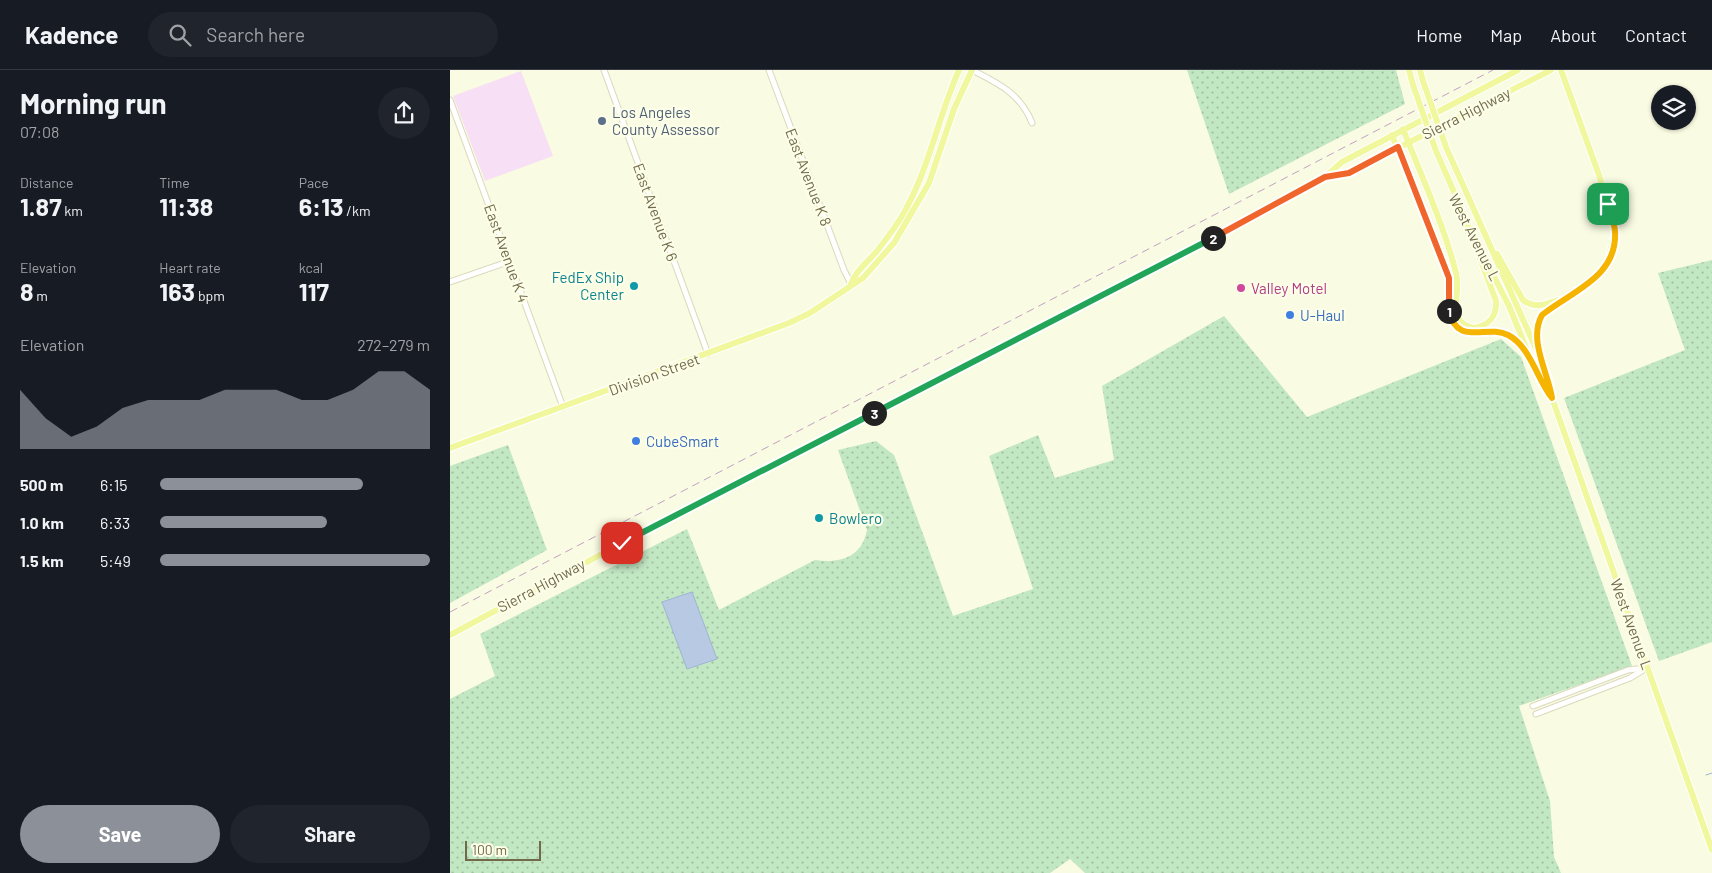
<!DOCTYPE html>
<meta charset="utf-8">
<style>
body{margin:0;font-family:Barlow,sans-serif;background:#20242c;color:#f1f3f6;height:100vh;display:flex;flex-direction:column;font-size:19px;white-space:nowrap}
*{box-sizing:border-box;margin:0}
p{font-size:16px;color:#9ea1a6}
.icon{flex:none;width:28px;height:28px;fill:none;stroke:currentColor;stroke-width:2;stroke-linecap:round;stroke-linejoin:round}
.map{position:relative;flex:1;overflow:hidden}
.side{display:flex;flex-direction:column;background:#171b24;width:450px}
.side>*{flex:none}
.fabs{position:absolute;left:1201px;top:15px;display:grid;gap:10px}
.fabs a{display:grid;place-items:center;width:45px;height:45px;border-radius:50%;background:#171b24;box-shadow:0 1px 4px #0004;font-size:25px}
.scale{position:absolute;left:15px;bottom:12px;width:76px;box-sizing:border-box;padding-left:5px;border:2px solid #71694a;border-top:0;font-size:14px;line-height:18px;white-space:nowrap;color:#71694a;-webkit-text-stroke:4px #fdfee8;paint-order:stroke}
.pin{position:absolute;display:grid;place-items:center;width:42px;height:42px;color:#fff;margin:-21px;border-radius:10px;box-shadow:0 2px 8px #0006}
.km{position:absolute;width:25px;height:25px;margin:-12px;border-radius:50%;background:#222;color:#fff;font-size:14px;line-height:25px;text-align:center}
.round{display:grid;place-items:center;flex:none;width:52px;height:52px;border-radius:26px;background:#20242c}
.overview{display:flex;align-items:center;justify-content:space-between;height:85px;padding:0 20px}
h1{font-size:28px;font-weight:700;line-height:38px}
.figures{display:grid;grid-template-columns:repeat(3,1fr);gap:8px;height:85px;padding:5px 20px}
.figures div{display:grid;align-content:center}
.figures b{font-size:25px;font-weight:700}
.figures small{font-size:14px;font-weight:400}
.figures p{font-size:14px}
.chart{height:140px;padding:10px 20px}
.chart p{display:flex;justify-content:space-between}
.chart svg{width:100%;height:90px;margin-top:5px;fill:#8c9099;opacity:.7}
.action{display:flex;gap:10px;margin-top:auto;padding:10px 20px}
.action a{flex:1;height:58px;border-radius:30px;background:#8c9099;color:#fff;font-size:20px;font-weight:700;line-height:58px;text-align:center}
.action a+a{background:#20242c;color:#f1f3f6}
ul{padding:0 20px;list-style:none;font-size:16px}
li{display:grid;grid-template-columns:80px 60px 1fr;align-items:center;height:38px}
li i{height:12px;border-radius:6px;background:#8c9099}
header{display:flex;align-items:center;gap:30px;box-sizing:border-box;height:70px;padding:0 25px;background:#171b24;border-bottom:1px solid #363941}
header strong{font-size:24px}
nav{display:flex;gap:28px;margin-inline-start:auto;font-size:18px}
.search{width:350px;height:45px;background:#20242c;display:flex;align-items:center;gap:12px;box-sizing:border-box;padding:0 18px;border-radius:28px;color:#9ea1a6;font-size:19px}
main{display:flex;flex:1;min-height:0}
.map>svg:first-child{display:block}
.education{fill:#f7dff5}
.green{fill:url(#green-dots)}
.water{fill:#b8c9e3;stroke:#9fb4d4}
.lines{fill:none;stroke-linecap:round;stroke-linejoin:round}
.stream{stroke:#9fb4d4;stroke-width:1}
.minor-casing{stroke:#dbd9bc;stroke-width:7}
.major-casing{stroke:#fff;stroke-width:8}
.minor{stroke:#fff;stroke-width:5}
.major{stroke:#f0f79d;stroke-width:6}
.rail{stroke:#c2a2c3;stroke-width:1;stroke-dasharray:8 5;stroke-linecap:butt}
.major-bridge-casing{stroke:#fff;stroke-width:8;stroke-linecap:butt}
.major-bridge{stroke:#f0f79d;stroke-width:6}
.split-1-casing{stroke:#fff;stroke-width:10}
.split-2-casing{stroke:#fff;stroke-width:10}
.split-3-casing{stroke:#fff;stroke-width:10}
.split-4-casing{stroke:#fff;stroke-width:10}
.split-1{stroke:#f5b400;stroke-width:6}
.split-2{stroke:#f0652b;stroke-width:6}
.split-3{stroke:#22a559;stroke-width:6}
.split-4{stroke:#22a559;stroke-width:6}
.service-dot{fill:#5c6f8a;stroke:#fdfee8;stroke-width:2}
.culture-dot{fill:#0f9aa8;stroke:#fdfee8;stroke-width:2}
.hotel-dot{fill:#d1479c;stroke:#fdfee8;stroke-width:2}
.shop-dot{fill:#3f7fe0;stroke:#fdfee8;stroke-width:2}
.labels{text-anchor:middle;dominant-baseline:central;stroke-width:4.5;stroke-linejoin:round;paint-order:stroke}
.service-label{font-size:15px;fill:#4e5e75;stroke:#fdfee8;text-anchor:start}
.street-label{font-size:15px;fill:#71694a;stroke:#fdfee8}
.culture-label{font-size:15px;fill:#0d838f;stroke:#fdfee8;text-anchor:end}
.hotel-label{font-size:15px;fill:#b23c85;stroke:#fdfee8;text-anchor:start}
.shop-label{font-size:15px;fill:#366cbe;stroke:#fdfee8;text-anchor:start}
</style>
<header>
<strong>Kadence</strong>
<div class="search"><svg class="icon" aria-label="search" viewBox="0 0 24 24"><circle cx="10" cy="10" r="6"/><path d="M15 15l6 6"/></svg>Search here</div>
<nav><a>Home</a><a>Map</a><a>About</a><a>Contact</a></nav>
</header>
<main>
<section class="side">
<div class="overview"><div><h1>Morning run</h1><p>07:08</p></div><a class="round"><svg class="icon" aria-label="share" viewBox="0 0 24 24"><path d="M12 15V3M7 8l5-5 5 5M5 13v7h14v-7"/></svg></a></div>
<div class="figures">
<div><p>Distance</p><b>1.87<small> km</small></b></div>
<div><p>Time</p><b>11:38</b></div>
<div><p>Pace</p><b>6:13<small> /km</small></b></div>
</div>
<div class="figures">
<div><p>Elevation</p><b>8<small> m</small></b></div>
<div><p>Heart rate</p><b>163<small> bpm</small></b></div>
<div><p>kcal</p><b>117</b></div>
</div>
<div class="chart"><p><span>Elevation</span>272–279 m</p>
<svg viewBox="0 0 160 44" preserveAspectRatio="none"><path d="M0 44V15L10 29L20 38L30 33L40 24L50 20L60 20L70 20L80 15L90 15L100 15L110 20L120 20L130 15L140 6L150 6L160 15V44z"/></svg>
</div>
<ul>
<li><b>500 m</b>6:15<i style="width:75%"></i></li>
<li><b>1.0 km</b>6:33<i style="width:62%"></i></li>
<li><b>1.5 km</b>5:49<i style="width:100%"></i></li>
</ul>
<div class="action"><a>Save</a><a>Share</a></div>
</section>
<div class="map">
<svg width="1262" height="803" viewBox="0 0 1262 803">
<defs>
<pattern id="green-dots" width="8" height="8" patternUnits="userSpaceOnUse" patternTransform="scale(1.25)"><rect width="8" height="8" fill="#c2e7c3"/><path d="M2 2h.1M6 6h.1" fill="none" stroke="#a2bfa0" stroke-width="1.8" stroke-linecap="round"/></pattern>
</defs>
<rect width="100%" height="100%" fill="#f9fbe2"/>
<polygon class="education" points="71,1 103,86 35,111 3,26"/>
<g class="green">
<polygon points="737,0 946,0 955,34 779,124"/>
<polygon points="1262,190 1262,572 1209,591 1114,328 1235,280 1208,203"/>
<path d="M774,246L857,347L1051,269L1071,287L1182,596L1069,636L1100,731L1104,787L1111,803H635L620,789L600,803H0V629L45,606L30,564L237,459L269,540L365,490C390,494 412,487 417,460L388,380L426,371L444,385L503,546L583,519L539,386L588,365L605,408L664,390L652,316Z"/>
<polygon points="58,375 97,480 0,533 0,396"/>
</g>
<polygon class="water" points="242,522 267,589 237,599 212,532"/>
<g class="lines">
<polyline class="stream" points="1256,705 1262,703"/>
<defs>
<g id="minor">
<polyline points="154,0 258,284"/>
<polyline points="319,0 394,200 401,214"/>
<path d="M522,0C548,13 571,24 582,53"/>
<polyline points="0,30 113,337"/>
<polyline points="0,212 60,191"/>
<polyline points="1083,636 1178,600 1195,598"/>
<polyline points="1086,644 1180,608 1198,597"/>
</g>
<g id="major">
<polyline points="959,0 963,15"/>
<polyline points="970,0 973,11"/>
<path d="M953,59C971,105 994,155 1006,203C1012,223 994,251 1023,258C1039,256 1047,246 1046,231L1016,151"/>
<polyline points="942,65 999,208 999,242 1003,253 1011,260 1022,263 1046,262 1056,264 1072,277 1083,292"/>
<polyline points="996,77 1100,310 1102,328 1262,780"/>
<polyline points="986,81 1018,154"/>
<polyline points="875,107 899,103 1101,0"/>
<polyline points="1030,179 1059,236 1091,314 1101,327"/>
<path d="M1047,184L1073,230C1085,239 1094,235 1108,230"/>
<path d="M401,214C407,199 417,193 427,181C438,167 449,153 457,137C480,94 489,45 509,0"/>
<polyline points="1090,281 1087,259 1092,245 1135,217 1157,195 1165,161 1149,105 1111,0"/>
<polyline points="0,378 339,253 360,243 413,208 444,173 479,113 504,39 522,0"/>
<polyline points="0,565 236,439 771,164 875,107 892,92 1068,0"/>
</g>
</defs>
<use href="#minor" class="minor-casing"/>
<use href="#major" class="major-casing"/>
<use href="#minor" class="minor"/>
<use href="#major" class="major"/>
<polyline class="rail" points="0,542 1043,0"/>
<defs>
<g id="major-bridge">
<polyline points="973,11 996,77"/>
<polyline points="963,15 986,81"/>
</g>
</defs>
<use href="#major-bridge" class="major-bridge-casing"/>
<use href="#major-bridge" class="major-bridge"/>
</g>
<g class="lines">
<defs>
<path id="split-1" d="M999,241C1007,277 1037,254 1058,265C1080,276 1087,309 1102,328C1098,302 1078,270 1092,245C1122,221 1168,207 1165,161C1164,152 1160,142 1158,134"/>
<polyline id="split-2" points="763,168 875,107 899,103 948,77 999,208 999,241"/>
<polyline id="split-3" points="424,343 763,168"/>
<polyline id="split-4" points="172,473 424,343"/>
</defs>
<use href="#split-1" class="split-1-casing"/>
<use href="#split-2" class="split-2-casing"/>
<use href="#split-3" class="split-3-casing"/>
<use href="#split-4" class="split-4-casing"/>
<use href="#split-1" class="split-1"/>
<use href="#split-2" class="split-2"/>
<use href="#split-3" class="split-3"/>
<use href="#split-4" class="split-4"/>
</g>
<circle class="service-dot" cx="152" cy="51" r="5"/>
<g class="culture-dot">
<circle cx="184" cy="216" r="5"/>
<circle cx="369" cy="448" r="5"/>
</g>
<circle class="hotel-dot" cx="791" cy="218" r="5"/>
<g class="shop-dot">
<circle cx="840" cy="245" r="5"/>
<circle cx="186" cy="371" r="5"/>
</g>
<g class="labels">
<g class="service-label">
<text x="162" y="42">Los Angeles<tspan x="162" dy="17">County Assessor</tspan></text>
</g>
<g class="street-label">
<text transform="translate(1016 43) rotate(-27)">Sierra Highway</text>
<text transform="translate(359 107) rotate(69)">East Avenue K 8</text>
<text transform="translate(206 142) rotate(70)">East Avenue K 6</text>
<text transform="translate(1025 167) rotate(63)">West Avenue L</text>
<text transform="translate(57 183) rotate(70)">East Avenue K 4</text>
<text transform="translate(204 304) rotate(-20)">Division Street</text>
<text transform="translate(91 515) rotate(-28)">Sierra Highway</text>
<text transform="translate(1182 554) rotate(70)">West Avenue L</text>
</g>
<g class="culture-label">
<text x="174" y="207">FedEx Ship<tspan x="174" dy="17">Center</tspan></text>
<text x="379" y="448" text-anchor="start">Bowlero</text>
</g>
<g class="hotel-label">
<text x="801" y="218">Valley Motel</text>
</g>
<g class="shop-label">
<text x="850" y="245">U-Haul</text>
<text x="196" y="371">CubeSmart</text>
</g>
</g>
</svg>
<div class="fabs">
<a><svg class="icon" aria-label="layers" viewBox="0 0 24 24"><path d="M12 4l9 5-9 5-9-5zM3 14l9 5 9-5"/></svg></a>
</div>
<div class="scale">100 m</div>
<div class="pin" style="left:1158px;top:134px;background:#1e9e55"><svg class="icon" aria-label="arrive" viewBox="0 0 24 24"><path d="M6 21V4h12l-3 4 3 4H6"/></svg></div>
<div class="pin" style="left:172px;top:473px;background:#d93025"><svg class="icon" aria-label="check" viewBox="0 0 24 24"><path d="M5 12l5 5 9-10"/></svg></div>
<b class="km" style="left:999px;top:241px">1</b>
<b class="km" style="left:763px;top:168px">2</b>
<b class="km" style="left:424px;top:343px">3</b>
</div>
</main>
